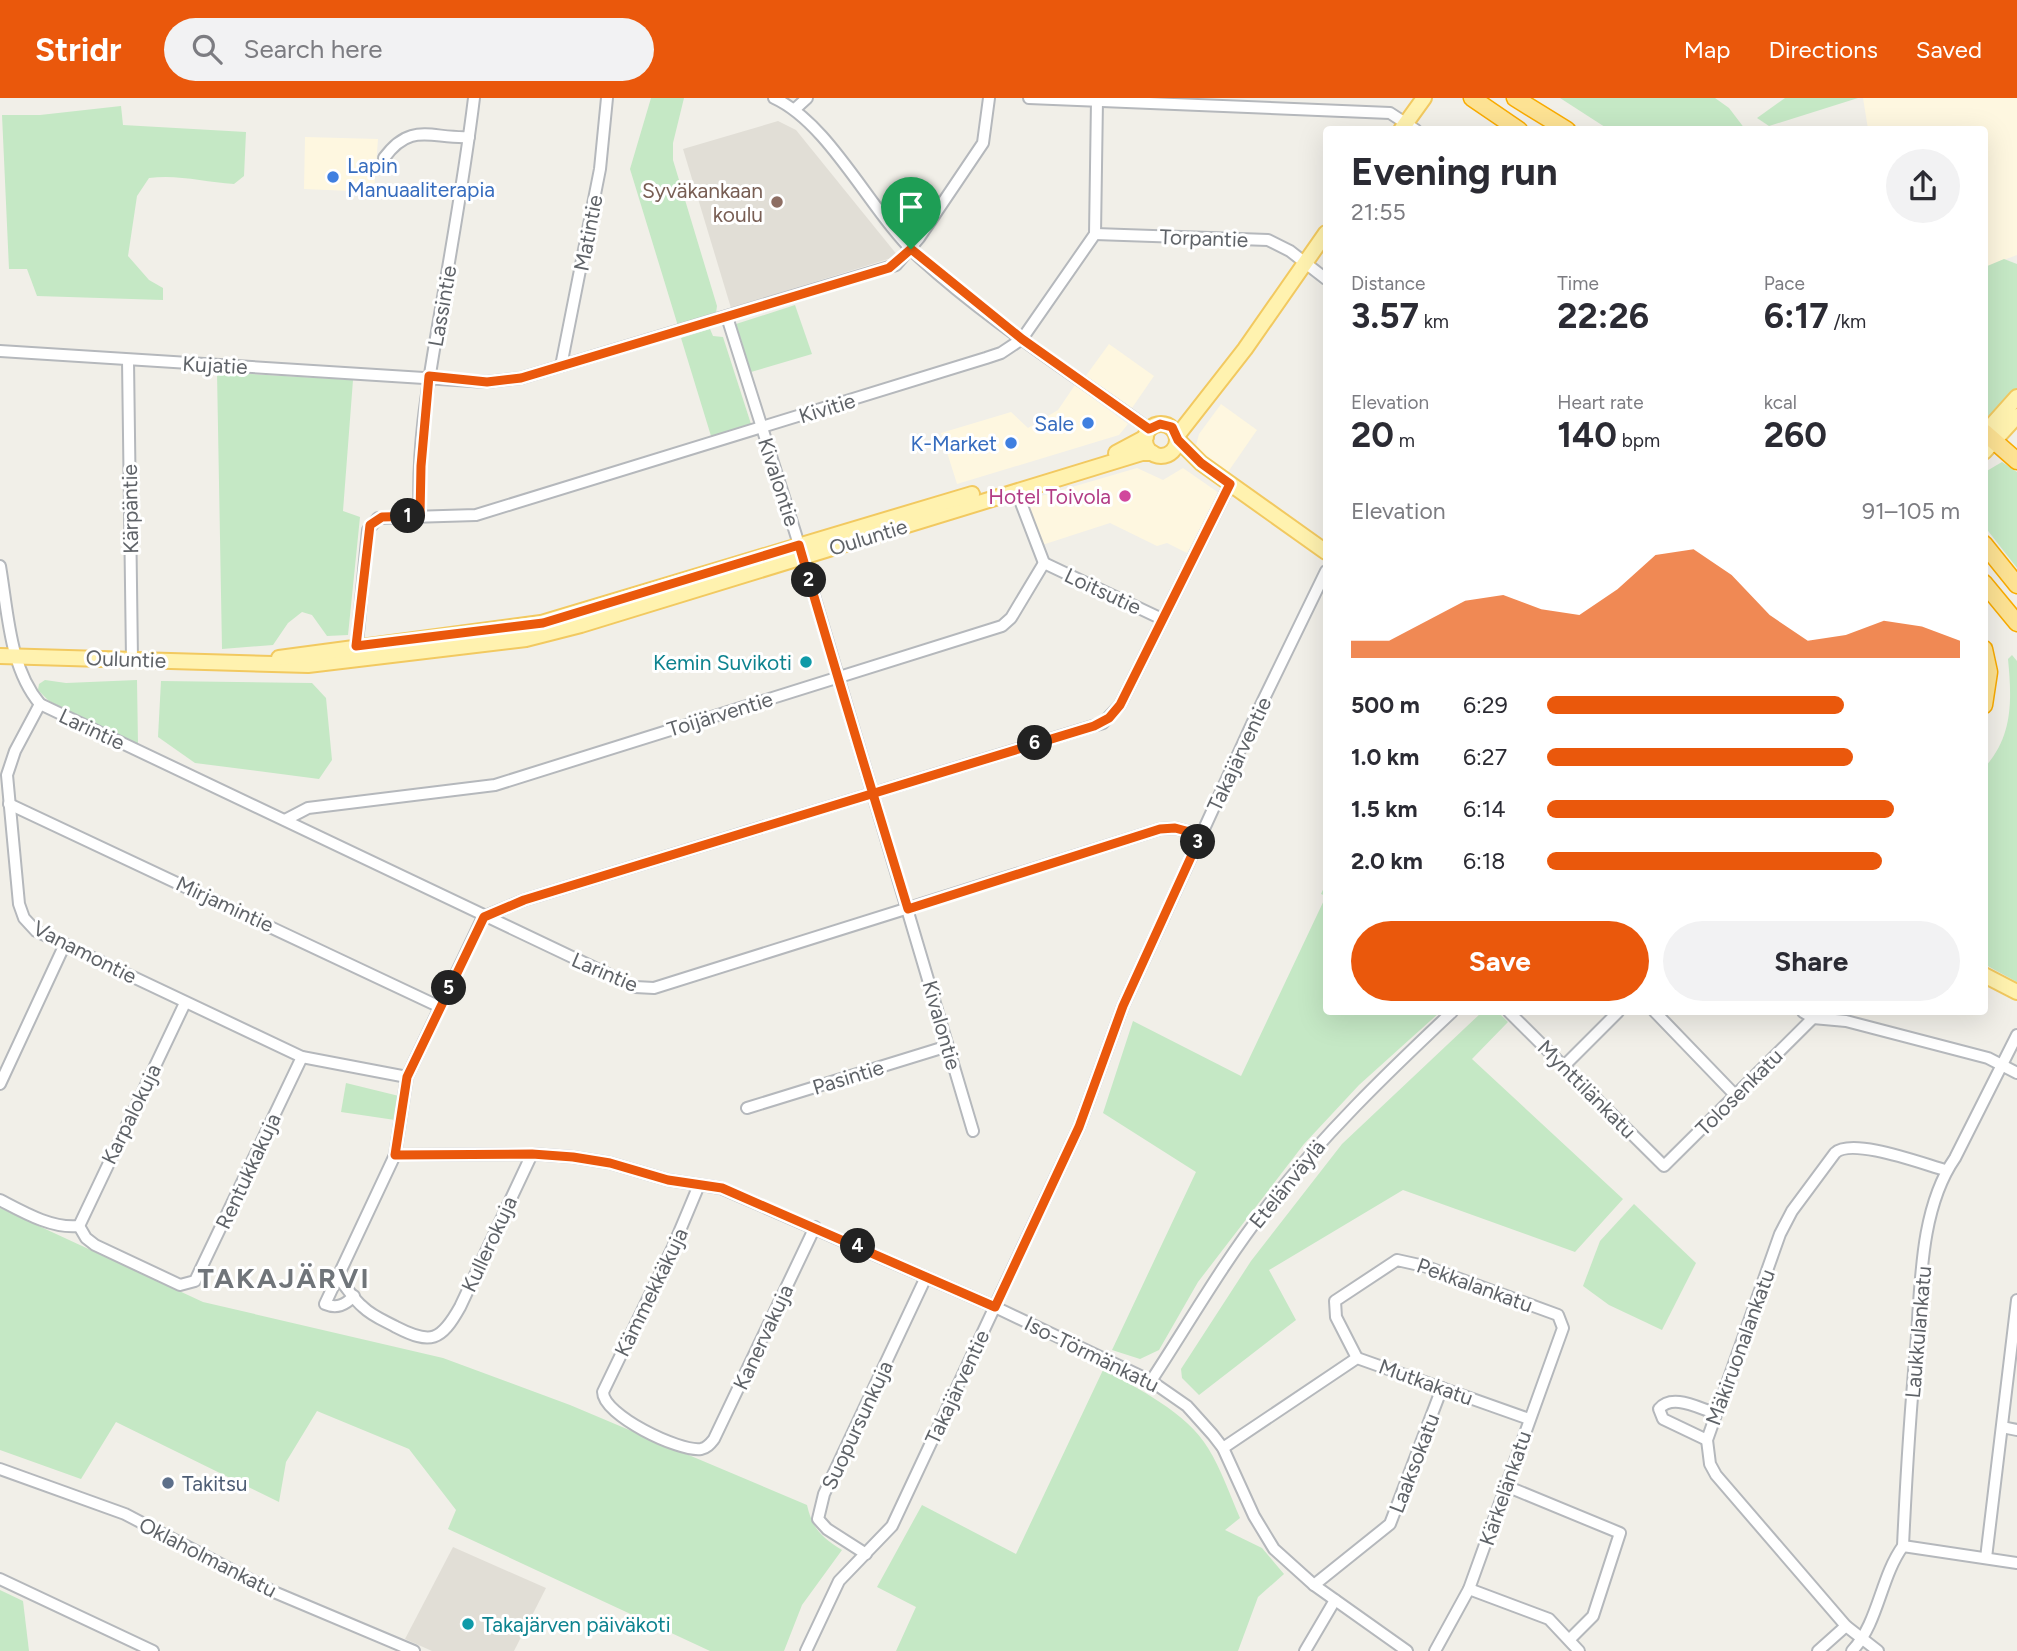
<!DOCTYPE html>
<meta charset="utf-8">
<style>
body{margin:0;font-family:Figtree,sans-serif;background:#f2f2f3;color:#2b2b33;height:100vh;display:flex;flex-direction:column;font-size:26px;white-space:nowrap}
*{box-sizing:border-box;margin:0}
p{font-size:23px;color:#7c7c81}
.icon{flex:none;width:38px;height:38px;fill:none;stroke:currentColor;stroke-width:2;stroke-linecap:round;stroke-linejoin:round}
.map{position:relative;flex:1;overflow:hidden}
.panel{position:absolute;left:1323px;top:28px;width:665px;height:889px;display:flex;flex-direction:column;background:#fff;border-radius:7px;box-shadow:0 7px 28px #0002}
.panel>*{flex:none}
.pin{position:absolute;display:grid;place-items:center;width:60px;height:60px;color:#fff;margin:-72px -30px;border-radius:50% 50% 50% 0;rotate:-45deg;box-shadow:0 0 7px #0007}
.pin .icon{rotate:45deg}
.km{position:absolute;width:35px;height:35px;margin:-18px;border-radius:50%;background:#222;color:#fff;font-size:19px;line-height:35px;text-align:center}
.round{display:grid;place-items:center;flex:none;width:74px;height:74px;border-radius:37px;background:#f2f2f3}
.summary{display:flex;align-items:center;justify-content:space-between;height:119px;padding:0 28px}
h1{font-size:38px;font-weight:700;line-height:52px}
.metrics{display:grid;grid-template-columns:repeat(3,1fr);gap:10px;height:119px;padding:7px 28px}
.metrics div{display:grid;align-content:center}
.metrics b{font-size:35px;font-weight:700}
.metrics small{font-size:19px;font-weight:400}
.metrics p{font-size:19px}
.chart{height:196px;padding:14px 28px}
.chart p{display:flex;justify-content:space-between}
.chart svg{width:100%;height:126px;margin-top:7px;fill:#ea580c;opacity:.7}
.button{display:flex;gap:14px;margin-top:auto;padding:14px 28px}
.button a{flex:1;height:80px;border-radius:42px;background:#ea580c;color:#fff;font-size:28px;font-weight:700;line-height:80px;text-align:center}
.button a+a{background:#f2f2f3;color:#2b2b33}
ul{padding:0 28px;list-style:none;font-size:23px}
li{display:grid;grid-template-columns:112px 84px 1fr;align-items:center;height:52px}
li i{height:18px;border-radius:9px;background:#ea580c}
header{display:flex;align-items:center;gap:42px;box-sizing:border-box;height:98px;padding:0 35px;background:#ea580c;color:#fff}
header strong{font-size:33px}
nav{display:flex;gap:38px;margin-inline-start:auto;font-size:24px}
.search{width:490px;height:63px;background:#f2f2f3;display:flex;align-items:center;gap:18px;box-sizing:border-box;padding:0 24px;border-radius:38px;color:#7c7c81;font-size:26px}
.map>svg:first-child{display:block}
.commercial{fill:#fef7e0}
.education{fill:#e1ded6}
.green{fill:#c5e8c5}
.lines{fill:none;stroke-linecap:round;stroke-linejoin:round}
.minor-casing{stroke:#b5b8bc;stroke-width:14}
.major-casing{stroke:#f2c960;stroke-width:18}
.highway-casing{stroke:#f9ab00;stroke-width:19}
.minor{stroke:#fff;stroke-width:10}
.major{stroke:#fff2af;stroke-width:14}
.highway{stroke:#fde293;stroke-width:16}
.route-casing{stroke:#fff;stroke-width:14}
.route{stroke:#ea580c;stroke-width:9}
.shop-dot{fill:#3f7fe0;stroke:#fff;stroke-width:2.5}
.education-dot{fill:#8d6e63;stroke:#fff;stroke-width:2.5}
.hotel-dot{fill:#d1479c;stroke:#fff;stroke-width:2.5}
.culture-dot{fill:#0f9aa8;stroke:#fff;stroke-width:2.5}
.service-dot{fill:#5c6f8a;stroke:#fff;stroke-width:2.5}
.labels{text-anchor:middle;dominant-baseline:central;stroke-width:6;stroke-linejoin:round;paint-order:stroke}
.shop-label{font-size:21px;fill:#366cbe;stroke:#fff;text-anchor:end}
.education-label{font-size:21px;fill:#785e54;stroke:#fff;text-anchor:end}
.street-label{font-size:21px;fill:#5f6368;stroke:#fff}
.hotel-label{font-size:21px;fill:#b23c85;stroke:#fff;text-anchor:end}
.culture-label{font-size:21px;fill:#0d838f;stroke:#fff;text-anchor:end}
.service-label{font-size:21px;fill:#4e5e75;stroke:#fff;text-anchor:start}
.district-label{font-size:28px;font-weight:bold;letter-spacing:2px;fill:#70757a;stroke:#fff}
</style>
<header>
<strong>Stridr</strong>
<div class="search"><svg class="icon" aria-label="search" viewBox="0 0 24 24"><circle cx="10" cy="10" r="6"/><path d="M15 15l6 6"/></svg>Search here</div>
<nav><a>Map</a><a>Directions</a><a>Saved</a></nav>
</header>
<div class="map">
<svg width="2017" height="1553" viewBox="0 0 2017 1553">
<rect width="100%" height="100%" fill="#f1efe8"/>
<g class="commercial">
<polygon points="1863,0 2017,0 2017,157 1985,169 1984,32 1868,31"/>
<polygon points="305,39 378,41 374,94 304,91"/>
<polygon points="1109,246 1154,278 1132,310 1085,279"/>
<polygon points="1075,287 1128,326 1119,337 957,386 941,335 1011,314 1028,330 1058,312"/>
<polygon points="1221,306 1257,332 1228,374 1195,351 1199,336"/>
<polygon points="1137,370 1163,382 1183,370 1219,395 1187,455 1167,445 1157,448 1110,425 1039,448 1024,403"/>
</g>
<g class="education">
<polygon points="778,23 796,32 898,158 731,210 683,51"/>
<polygon points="453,1449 546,1490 514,1553 432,1553 405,1541"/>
</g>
<g class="green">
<polygon points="651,0 684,0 673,45 673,62 717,208 716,215 678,228 630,71"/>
<polygon points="1560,0 1715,0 1729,10 1745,31 1608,31"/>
<polygon points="1785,0 1858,0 1769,28 1757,20"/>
<path d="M121,8L123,27L246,34L244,78L234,86C205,84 177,76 149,80L137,98L128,158L149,182L163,190V202L37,198L27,171H9L2,17H40Z"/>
<polygon points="2004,161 2017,166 2017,293 1990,318 1985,317 1985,169"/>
<polygon points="795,207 812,256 751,274 736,226"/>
<polygon points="710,231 713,238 723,239 751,326 711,338 681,240"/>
<polygon points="217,274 353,282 343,413 360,419 348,537 327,538 312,517 302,514 288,525 273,547 222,551"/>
<polygon points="2002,364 2017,374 2017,470 1985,429 1985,374"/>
<path d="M2012,557L2017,563V884L1984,866L1985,669C2013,638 2012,602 2008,561Z"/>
<polygon points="45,582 66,585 137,582 138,647 49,603 38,592 39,586"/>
<polygon points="161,583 312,585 326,600 332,662 319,681 195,665 158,639"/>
<polygon points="1326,785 1326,914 1440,914 1359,987 1304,1046 1198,1184 1159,1252 1140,1261 1112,1252 1196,1074 1103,1015 1133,923 1241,978 1326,798 1321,796"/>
<polygon points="1482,914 1498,914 1508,924 1472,961 1623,1101 1575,1154 1403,1092 1269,1172 1296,1222 1199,1297 1182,1280 1181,1271 1251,1163 1342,1046"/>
<polygon points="346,985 399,998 395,1022 341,1014"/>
<polygon points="1634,1106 1696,1165 1662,1232 1609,1207 1583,1188 1600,1143"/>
<path d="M0,1110L203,1204L443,1260L570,1307L807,1407C812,1430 822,1440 842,1452L802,1507L784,1553H710L448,1431L456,1412L409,1351L317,1313L286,1364L279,1404L116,1324L81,1381L0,1352Z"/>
<path d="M1103,1272C1138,1290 1187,1315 1208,1350C1221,1371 1230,1397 1240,1420L1225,1432L1262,1450L1284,1476L1258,1499L1238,1553H896L916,1509L877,1489L922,1407L1016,1456Z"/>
<polygon points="0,1492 23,1503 29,1553 0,1553"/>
</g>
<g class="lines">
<defs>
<g id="minor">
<path d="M774,0C831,26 872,117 920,160C990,224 1072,275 1149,331"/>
<polyline points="1029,0 1390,15 1416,32"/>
<polyline points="795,11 807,0"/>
<path d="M384,60C411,23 431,41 469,39"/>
<polyline points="1095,136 1268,142 1290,153 1326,181"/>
<polyline points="727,219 796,437 973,1033"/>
<polyline points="0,253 487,284 521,280 896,167 919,140 983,45 989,0"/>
<polyline points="128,262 132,561"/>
<polyline points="561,268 600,71 607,0"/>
<polyline points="1016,392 1044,465"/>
<path d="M420,418C416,353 428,286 439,222C452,148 465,74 474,0"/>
<polyline points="1044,465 1162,521"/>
<path d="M0,468C8,514 9,569 40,606L635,889L654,890L1160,731L1175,730L1201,737"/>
<polyline points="356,555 368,432 378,420 476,417 986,260 1001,255 1022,241 1095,136 1097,2"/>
<polyline points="40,606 15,653 7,677 19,806 24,820 36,833 302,959 407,979"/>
<polyline points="9,706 440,909"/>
<polyline points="285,722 308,710 495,687 1002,528 1011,520 1044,465"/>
<polyline points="1509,914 1664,1068 1813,920"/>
<polyline points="1655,914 1736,998"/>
<polyline points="1803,914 1813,920 1846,923 1988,960 2017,975"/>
<polyline points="1565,967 1618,914"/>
<polyline points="0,986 65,846"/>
<polyline points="747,1010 948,948"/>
<polyline points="395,1057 532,1056 573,1059 610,1065 668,1082 721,1090 995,1209 1151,1283 1187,1308 1213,1337 1223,1350 1254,1418 1274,1451 1314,1487 1407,1553"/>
<path d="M699,1087L673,1149L603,1294C603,1317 679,1354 701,1351C707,1350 710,1346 714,1341L815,1129"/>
<path d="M0,1102C23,1114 52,1131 79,1128"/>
<polyline points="79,1128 86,1140 95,1147 180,1187 195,1183 302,959"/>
<polyline points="79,1128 185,905"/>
<path d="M338,1180C347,1189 353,1201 363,1209C372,1218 385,1223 396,1229C431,1247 441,1243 460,1209L532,1056"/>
<path d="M354,1198C345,1207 337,1211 325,1206L395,1057L407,979L483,819L524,802L1103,625L1120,607L1230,386"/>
<polyline points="1357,1260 1336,1219 1335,1203 1397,1162 1424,1168 1558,1217 1563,1230 1469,1491 1435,1553"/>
<path d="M1151,1283C1189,1225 1223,1165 1266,1110C1322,1038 1386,976 1452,914"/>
<polyline points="2002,1329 2017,1332"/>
<path d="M1707,1342L1663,1321L1659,1311C1672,1295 1698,1310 1715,1315"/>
<polyline points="1223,1350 1357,1260 1529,1321"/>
<polyline points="0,1371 125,1416 274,1494 414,1553"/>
<polyline points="1506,1388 1620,1435 1593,1518 1570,1541"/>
<polyline points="1903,1448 2017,1465"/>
<polyline points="866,1456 827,1431 818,1421 824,1396 926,1179"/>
<polyline points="1986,1460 2017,1202"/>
<polyline points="0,1481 153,1553"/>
<polyline points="1314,1487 1390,1426 1442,1290"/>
<polyline points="1469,1491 1549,1521 1579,1553"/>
<polyline points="806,1553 839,1483 892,1428 1079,1029 1123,908 1257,615 1326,473"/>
<polyline points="1305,1553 1335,1502"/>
<polyline points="1818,1553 1846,1528"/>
<path d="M1852,1553C1879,1524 1880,1480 1903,1448C1906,1382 1910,1317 1916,1251C1921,1190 1919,1112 1955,1060L2017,937"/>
<path d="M1878,1553L1846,1528L1716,1377L1710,1366L1707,1342L1780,1136L1792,1113L1835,1055C1852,1039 1923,1066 1945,1072"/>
</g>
<g id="major">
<polyline points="1401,32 1424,0"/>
<circle cx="1161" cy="342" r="16"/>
<polyline points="1984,336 2017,299"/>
<polyline points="1177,338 1245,251 1326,135"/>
<polyline points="1178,342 1201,365 1326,454"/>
<polyline points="1984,354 2017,318"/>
<polyline points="1116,355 1146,339"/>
<polyline points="0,558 308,567 526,541 581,527 1142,355 1153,355"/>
<polyline points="279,560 541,525 972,396"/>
<polyline points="1984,877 2017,894"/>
</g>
<g id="highway">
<polyline points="1472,0 1519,32"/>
<polyline points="1515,0 1567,32"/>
<polyline points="1984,334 2017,363"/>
<polyline points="1984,446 2017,487"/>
<polyline points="1984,485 2017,525"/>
<polyline points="1984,551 1989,574 1984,607"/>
</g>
</defs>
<use href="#minor" class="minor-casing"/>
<use href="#major" class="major-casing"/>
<use href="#highway" class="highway-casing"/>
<use href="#minor" class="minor"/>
<use href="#major" class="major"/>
<use href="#highway" class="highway"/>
</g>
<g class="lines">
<defs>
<path id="route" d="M911,151L889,170L521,280L487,284L429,278L421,368L420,418L382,419L370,427L356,548L543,525L799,447C834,568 871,690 908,811L1160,731L1175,730L1201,737L1123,908L1079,1029L995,1209L722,1090L668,1082L610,1065L573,1059L532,1056L395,1057L407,979L484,819L524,802L1094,628L1109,620L1120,607L1230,386L1201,365L1178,342L1172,329L1160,326L1149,331L1022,241L911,151"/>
</defs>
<use href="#route" class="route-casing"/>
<use href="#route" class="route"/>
</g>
<g class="shop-dot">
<circle cx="333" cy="79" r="7"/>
<circle cx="1088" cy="325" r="7"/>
<circle cx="1011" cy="345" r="7"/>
</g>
<circle class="education-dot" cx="777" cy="104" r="7"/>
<circle class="hotel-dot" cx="1125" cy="398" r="7"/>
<g class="culture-dot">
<circle cx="806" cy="564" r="7"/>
<circle cx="468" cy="1526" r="7"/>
</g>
<circle class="service-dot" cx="168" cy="1385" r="7"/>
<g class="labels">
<g class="shop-label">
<text x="347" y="67" text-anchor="start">Lapin<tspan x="347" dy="24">Manuaaliterapia</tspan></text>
<text x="1074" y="325">Sale</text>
<text x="997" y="345">K-Market</text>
</g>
<g class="education-label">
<text x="763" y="92">Syväkankaan<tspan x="763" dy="24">koulu</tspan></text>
</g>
<g class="street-label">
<text transform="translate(588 135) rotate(-79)">Matintie</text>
<text transform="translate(1204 140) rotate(2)">Torpantie</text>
<text transform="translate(442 208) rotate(-80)">Lassintie</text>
<text transform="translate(215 267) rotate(3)">Kujatie</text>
<text transform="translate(827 310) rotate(-17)">Kivitie</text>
<text transform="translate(779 384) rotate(72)">Kivalontie</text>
<text transform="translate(130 411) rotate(-91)">Kärpäntie</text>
<text transform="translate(868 439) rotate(-17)">Ouluntie</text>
<text transform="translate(1103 493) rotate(25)">Loitsutie</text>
<text transform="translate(126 561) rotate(2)">Ouluntie</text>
<text transform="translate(720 616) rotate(-17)">Toijärventie</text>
<text transform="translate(92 631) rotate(25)">Larintie</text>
<text transform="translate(1239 656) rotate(-65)">Takajärventie</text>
<text transform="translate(225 806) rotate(25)">Mirjamintie</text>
<text transform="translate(85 854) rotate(27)">Vanamontie</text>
<text transform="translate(605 874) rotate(23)">Larintie</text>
<text transform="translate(942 927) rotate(74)">Kivalontie</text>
<text transform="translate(848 979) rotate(-17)">Pasintie</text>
<text transform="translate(1587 991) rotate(45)">Mynttilänkatu</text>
<text transform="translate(1739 994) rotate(-45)">Tolosenkatu</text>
<text transform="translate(131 1016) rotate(-64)">Karpalokuja</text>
<text transform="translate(248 1073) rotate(-65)">Rentukkakuja</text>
<text transform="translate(1287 1086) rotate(-51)">Etelänväylä</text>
<text transform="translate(489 1146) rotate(-65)">Kullerokuja</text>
<text transform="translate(1475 1187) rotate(20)">Pekkalankatu</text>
<text transform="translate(651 1194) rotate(-64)">Kämmekkäkuja</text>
<text transform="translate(1918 1234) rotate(-85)">Laukkulankatu</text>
<text transform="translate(763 1239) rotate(-65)">Kanervakuja</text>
<text transform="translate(1740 1249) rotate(-70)">Mäkiruonalankatu</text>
<text transform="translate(1092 1256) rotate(26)">Iso-Törmänkatu</text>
<text transform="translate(1426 1284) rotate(20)">Mutkakatu</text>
<text transform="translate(957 1289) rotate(-65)">Takajärventie</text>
<text transform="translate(857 1327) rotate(-65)">Suopursunkuja</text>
<text transform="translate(1414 1365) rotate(-69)">Laaksokatu</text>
<text transform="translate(1505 1390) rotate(-71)">Kärkelänkatu</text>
<text transform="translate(208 1459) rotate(27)">Oklaholmankatu</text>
</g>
<g class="hotel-label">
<text x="1111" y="398">Hotel Toivola</text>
</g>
<g class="culture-label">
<text x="792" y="564">Kemin Suvikoti</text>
<text x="482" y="1526" text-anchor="start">Takajärven päiväkoti</text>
</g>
<g class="service-label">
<text x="182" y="1385">Takitsu</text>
</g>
<g class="district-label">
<text x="284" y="1180">TAKAJÄRVI</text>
</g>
</g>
</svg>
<div class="pin" style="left:911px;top:151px;background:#1e9e55"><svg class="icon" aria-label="arrive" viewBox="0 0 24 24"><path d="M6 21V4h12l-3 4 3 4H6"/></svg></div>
<b class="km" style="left:408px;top:418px">1</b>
<b class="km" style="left:809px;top:482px">2</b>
<b class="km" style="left:1198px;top:744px">3</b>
<b class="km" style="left:858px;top:1148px">4</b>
<b class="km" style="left:449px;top:890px">5</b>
<b class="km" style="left:1035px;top:645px">6</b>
<section class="panel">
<div class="summary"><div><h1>Evening run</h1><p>21:55</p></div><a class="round"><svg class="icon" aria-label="share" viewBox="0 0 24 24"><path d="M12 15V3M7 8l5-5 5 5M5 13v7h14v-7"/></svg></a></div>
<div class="metrics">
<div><p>Distance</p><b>3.57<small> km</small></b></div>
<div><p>Time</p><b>22:26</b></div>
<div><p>Pace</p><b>6:17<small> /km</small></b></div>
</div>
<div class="metrics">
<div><p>Elevation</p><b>20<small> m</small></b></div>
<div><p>Heart rate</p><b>140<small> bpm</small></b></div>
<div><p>kcal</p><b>260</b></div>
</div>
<div class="chart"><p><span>Elevation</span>91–105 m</p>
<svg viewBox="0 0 160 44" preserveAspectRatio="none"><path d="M0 44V38L10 38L20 31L30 24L40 22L50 27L60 29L70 20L80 8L90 6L100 15L110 29L120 38L130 36L140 31L150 33L160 38V44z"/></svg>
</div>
<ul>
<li><b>500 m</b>6:29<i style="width:72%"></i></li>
<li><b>1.0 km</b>6:27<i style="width:74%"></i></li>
<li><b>1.5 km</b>6:14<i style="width:84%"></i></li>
<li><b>2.0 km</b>6:18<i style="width:81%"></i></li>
</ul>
<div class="button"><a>Save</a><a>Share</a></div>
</section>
</div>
